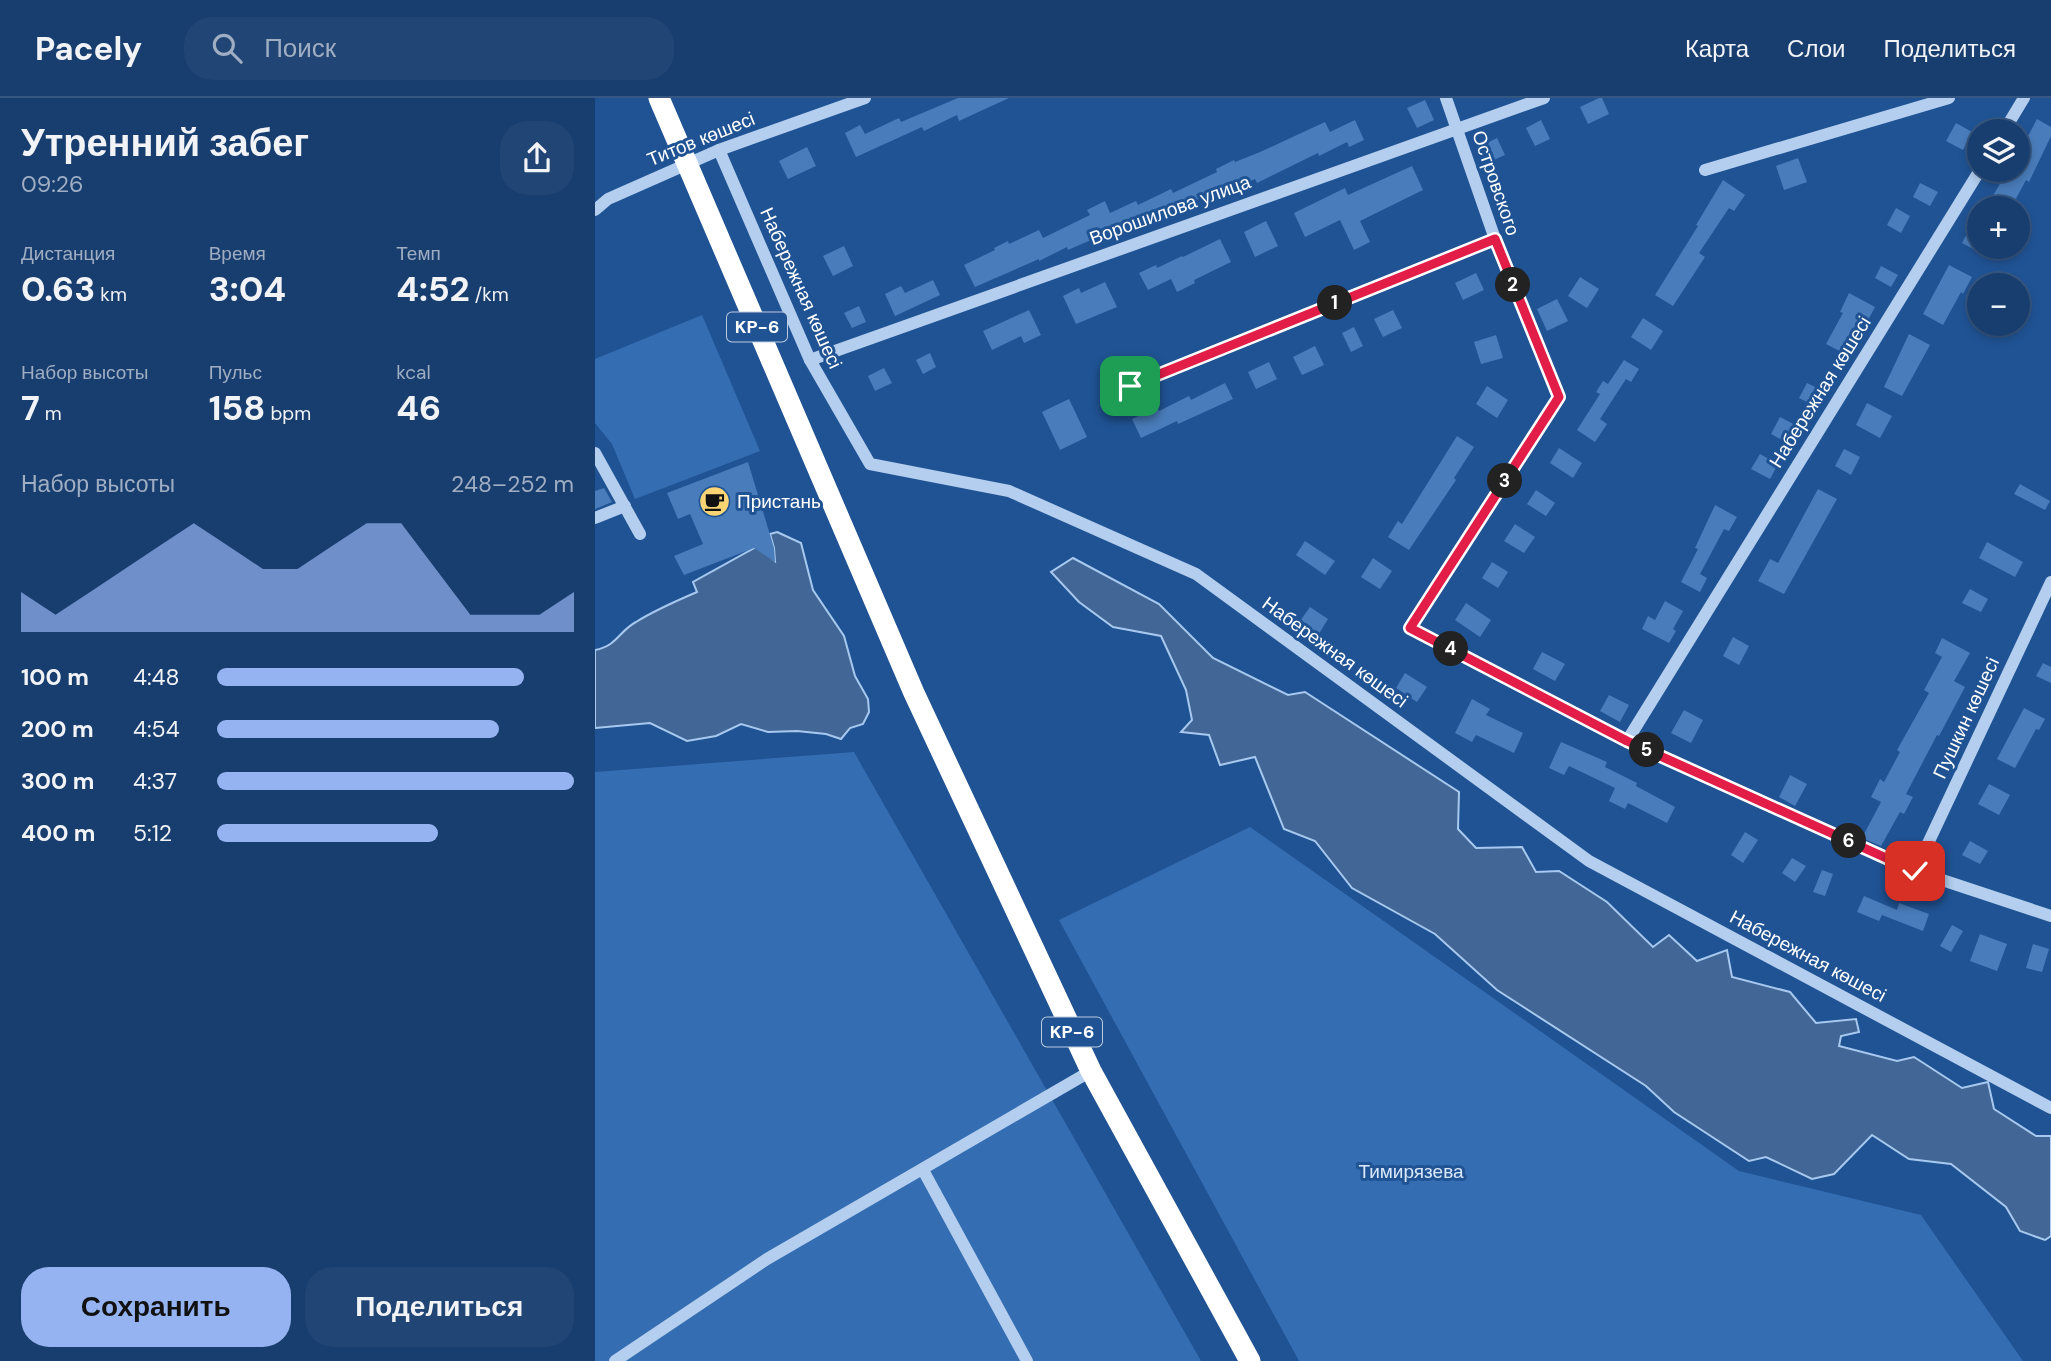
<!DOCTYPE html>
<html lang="ru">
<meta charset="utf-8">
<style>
body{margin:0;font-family:"DM Sans",sans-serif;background:#214574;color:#f1f3f6;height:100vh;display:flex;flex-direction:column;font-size:26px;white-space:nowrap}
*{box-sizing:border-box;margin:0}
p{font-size:23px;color:#9faec3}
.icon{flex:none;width:38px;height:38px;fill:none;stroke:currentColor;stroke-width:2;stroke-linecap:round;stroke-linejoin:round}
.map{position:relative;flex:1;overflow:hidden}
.details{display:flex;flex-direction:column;background:#183e6f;width:595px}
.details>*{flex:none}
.fabs{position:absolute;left:1372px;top:21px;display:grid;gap:14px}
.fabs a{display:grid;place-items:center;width:63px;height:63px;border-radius:50%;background:#183e6f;box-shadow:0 4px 10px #0003,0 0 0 2px #365782;font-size:35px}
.pin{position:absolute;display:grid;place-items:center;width:60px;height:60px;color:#fff;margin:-30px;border-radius:14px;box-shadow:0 4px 10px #0006}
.km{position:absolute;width:35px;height:35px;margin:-18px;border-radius:50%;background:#222;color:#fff;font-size:19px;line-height:35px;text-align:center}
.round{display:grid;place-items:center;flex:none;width:74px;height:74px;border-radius:28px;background:#214574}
.headline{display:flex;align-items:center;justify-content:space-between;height:119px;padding:0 21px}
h1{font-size:38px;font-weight:700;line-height:52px}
.metrics{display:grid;grid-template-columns:repeat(3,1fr);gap:10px;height:119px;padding:7px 21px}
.metrics div{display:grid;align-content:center}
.metrics b{font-size:35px;font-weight:700}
.metrics small{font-size:19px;font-weight:400}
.metrics p{font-size:19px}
.chart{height:196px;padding:14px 21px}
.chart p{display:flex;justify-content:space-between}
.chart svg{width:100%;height:126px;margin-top:7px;fill:#95b2f1;opacity:.7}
.button{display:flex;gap:14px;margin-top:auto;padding:14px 21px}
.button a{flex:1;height:80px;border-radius:28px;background:#95b2f1;color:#111;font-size:28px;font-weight:700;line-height:80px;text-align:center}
.button a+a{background:#214574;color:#f1f3f6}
ul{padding:0 21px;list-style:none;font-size:23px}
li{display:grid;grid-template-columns:112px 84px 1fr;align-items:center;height:52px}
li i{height:18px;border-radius:9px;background:#95b2f1}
header{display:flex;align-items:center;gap:42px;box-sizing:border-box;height:98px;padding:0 35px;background:#183e6f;border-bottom:2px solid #365782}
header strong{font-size:33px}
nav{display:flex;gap:38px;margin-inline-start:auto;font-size:24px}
.search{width:490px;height:63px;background:#214574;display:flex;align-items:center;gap:18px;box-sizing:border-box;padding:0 24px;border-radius:28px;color:#9faec3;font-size:26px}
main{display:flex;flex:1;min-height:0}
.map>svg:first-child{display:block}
.green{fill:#346db2}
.water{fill:#426695;stroke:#a7c9ef;stroke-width:2}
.building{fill:#497cba}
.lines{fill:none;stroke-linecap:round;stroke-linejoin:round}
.minor{stroke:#b3ceee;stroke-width:12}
.highway{stroke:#fff;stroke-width:21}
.route-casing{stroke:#fff;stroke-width:14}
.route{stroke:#e11d48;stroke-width:9}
.labels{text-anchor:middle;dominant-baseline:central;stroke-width:6;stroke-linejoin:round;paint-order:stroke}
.shield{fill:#205394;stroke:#bccbdf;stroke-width:2}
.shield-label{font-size:18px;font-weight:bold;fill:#fff}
.street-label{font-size:19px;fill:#fff;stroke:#205394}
.poi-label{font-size:19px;fill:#fff;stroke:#205394;text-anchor:start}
.park-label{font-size:19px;fill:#d9e8fa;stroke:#205394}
</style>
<header>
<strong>Pacely</strong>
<div class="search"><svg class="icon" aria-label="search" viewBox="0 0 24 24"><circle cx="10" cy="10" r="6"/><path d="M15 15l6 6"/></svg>Поиск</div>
<nav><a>Карта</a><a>Слои</a><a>Поделиться</a></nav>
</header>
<main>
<section class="details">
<div class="headline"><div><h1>Утренний забег</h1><p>09:26</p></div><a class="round"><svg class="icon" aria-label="share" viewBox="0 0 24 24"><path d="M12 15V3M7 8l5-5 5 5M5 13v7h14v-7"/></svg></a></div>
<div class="metrics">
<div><p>Дистанция</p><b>0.63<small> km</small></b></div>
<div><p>Время</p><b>3:04</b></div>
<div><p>Темп</p><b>4:52<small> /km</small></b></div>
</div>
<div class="metrics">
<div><p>Набор высоты</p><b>7<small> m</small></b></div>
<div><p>Пульс</p><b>158<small> bpm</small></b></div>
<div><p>kcal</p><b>46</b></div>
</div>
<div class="chart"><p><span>Набор высоты</span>248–252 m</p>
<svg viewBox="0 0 160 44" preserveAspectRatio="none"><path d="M0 44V30L10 38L20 30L30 22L40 14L50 6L60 14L70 22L80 22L90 14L100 6L110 6L120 22L130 38L140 38L150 38L160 30V44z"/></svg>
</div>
<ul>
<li><b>100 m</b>4:48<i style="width:86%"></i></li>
<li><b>200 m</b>4:54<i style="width:79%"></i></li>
<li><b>300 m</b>4:37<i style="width:100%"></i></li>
<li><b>400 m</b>5:12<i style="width:62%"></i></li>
</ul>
<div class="button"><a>Сохранить</a><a>Поделиться</a></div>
</section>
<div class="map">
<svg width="1456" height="1263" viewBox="0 0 1456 1263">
<rect width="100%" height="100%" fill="#205394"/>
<g class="green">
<polygon points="107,217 165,353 40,401 17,346 0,325 0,261"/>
<polygon points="259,654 606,1263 0,1263 0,674"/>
<polygon points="655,729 1144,1073 1326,1117 1428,1263 704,1263 464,822"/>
</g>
<g class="water">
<path d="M182,434L206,445L218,492L249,538L260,578L273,601L274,614L268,626L255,630L246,641L231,636L202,633L173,634L146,626L121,638L92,643L55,625L0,630V552C22,548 24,533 41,524C60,512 81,503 102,494L98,484L163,448L180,463L179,450L175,436Z"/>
<polygon points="478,460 564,506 618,560 693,597 710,594 864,694 863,731 881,750 927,749 941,774 964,773 1012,804 1058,849 1074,837 1102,863 1132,852 1137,879 1195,894 1221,925 1261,921 1264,934 1246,938 1244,948 1302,963 1319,959 1367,990 1393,984 1399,1011 1441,1038 1456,1038 1456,1138 1450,1142 1425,1133 1411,1109 1356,1066 1314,1061 1277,1037 1239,1076 1217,1081 1171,1059 1154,1063 1079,1014 1051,988 902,892 840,836 757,790 720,743 689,731 660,659 625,667 614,637 586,634 597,622 591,592 566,538 518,529 484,504 456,474"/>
</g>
<g class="building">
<polygon points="363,0 414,0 364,23 362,17 329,33 327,29 261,59 250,35 265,27 270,36 304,20 306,24"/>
<polygon points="1004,0 1007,0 1014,16 993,26 985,9"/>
<polygon points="830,2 839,22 822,30 812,10"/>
<polygon points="1442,21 1456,29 1456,38 1434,84 1431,82 1416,110 1413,110 1396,101 1413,72 1423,72 1423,57"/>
<polygon points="760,22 769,42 754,49 752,44 724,58 723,55 662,85 660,81 632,94 630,89 537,130 535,125 473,152 472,149 444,163 444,161 380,189 369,167 400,152 399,150 413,143 414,146 444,132 448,140 495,117 492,112 510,103 515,115 541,103 543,107 576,91 578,95 622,74 621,71 639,62 640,64 665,54 730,24 735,34"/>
<polygon points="946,22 955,41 940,48 931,30"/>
<polygon points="1361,25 1377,34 1368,52 1351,43"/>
<polygon points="902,40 910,57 894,64 886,48"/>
<polygon points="212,49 221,68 193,81 184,63"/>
<polygon points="1203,60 1212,84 1189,92 1181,68"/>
<polygon points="817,68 828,92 765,123 775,144 759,152 745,122 710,139 699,115 750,90 753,97"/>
<polygon points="1128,82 1150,97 1139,113 1134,110 1104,155 1110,159 1078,208 1060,197 1103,128 1101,127"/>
<polygon points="1325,85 1343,94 1335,108 1318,99"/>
<polygon points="1301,110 1315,118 1306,135 1292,127"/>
<polygon points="671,123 683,148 660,159 649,134"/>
<polygon points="1376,128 1384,132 1384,154 1367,145"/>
<polygon points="625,141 636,164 599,182 600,185 582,194 576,181 553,192 544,175 561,167 562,170 587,158 588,159"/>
<polygon points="249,148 258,168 238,178 228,158"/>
<polygon points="1354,167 1377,179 1368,196 1366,194 1348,227 1328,216"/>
<polygon points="1286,168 1303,177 1296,189 1280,180"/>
<polygon points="881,175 889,192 868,202 860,185"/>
<polygon points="985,179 1004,191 992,210 973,198"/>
<polygon points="338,182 345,197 300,218 290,196 306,188 310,195"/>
<polygon points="510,184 522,209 481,226 468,198 484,190 486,195"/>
<polygon points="1254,195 1280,209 1254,258 1231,246 1248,215 1245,214"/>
<polygon points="962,201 973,223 952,233 942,211"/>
<polygon points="264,208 271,224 257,230 249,215"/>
<polygon points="434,212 446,237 429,245 426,238 397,252 388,233"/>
<polygon points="798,212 807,230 788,239 779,221"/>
<polygon points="1048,220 1068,233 1056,252 1036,239"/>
<polygon points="759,229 768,248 756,254 747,235"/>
<polygon points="1314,236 1335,247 1307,298 1289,289"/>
<polygon points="901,237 908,260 886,266 879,244"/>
<polygon points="720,248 729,267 707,277 698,259"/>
<polygon points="335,255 341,269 328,276 321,262"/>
<polygon points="1029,262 1044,271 1036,284 1031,281 1005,321 1012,326 1000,344 982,332 1005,296 1001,294 1008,283 1013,286"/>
<polygon points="674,264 682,281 661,291 653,274"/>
<polygon points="289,270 297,285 280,293 273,278"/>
<polygon points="630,285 638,301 583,326 582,323 546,340 537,321 562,309 564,313 594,298 596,302"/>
<polygon points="1212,285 1228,293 1220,308 1204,300"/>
<polygon points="892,288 913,302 902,320 881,306"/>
<polygon points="474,301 492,339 465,352 447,314"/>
<polygon points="1272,305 1297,318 1285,340 1261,327"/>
<polygon points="1185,319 1206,330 1196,347 1176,336"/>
<polygon points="862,338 879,349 859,380 861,382 814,452 793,439 803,423 807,426"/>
<polygon points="964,350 987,365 978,380 955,365"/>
<polygon points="1249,351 1265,359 1256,377 1240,368"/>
<polygon points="1165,356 1183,366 1175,381 1156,371"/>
<polygon points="153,364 179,450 180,464 159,450 89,477 79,458 108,446 95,416 83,421 72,395"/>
<polygon points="1425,386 1455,403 1450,412 1419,396"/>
<polygon points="9,390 17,404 0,411 0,393"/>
<polygon points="1223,391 1242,401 1189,496 1163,483 1175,461 1183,465"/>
<polygon points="941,392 960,405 951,418 932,406"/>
<polygon points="1120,407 1142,419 1134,433 1129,431 1105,476 1112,480 1105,494 1086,484 1103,451 1100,450"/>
<polygon points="920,426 940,439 929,455 909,443"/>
<polygon points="710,443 740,463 730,477 701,457"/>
<polygon points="1392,444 1428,464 1420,479 1384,460"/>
<polygon points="778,460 797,473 785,491 766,479"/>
<polygon points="897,464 913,474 903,490 887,480"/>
<polygon points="1375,491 1393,501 1386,514 1367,505"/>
<polygon points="1070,503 1088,513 1078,531 1081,533 1074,545 1047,531 1053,518 1060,522"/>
<polygon points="871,505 896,522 885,539 860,522"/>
<polygon points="715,509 733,521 722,539 703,526"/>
<polygon points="1138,539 1154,548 1144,567 1128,558"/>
<polygon points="1347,540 1375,555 1359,583 1370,589 1344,638 1342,637 1311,696 1318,699 1309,716 1305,714 1286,748 1267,740 1286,704 1276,699 1285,681 1289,684 1305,654 1302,652 1334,595 1329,592 1347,559 1340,555"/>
<polygon points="947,554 970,566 960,583 938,571"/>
<polygon points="1448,565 1456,569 1456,585 1441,578"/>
<polygon points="810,575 832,589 822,604 801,590"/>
<polygon points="1014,597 1034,607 1025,624 1005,613"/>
<polygon points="877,601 895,611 891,617 928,635 919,655 881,637 877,644 860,635"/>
<polygon points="1429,610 1450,621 1444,632 1441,631 1420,670 1402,661"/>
<polygon points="1089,612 1108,622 1096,645 1076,635"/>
<polygon points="966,644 1012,664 1010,669 1042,685 1041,688 1080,709 1072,725 1033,705 1030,711 1014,703 1020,690 974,668 969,677 954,670"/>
<polygon points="1195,677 1212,686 1200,708 1184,699"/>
<polygon points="1394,686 1415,697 1404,717 1383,706"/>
<polygon points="1150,734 1163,742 1148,765 1136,757"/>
<polygon points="1375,743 1393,753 1385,766 1367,757"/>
<polygon points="1197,760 1211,768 1200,784 1187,775"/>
<polygon points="1227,772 1238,776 1230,798 1218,794"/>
<polygon points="1269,798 1302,812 1304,805 1334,816 1328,833 1287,817 1284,823 1262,814"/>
<polygon points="1357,827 1368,833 1356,854 1345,848"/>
<polygon points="1385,836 1412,846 1402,873 1375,863"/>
<polygon points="1438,846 1454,851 1447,874 1431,870"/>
</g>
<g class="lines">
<g class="minor">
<polyline points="851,0 900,141 964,299 815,530 1032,643 1320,773 1456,818"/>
<polyline points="1409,33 1429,0"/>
<polyline points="124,52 215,262 275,366 414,393 601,476 994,763 1456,1010"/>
<polyline points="1110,72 1354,0"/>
<polyline points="0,112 13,101 124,52 270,0"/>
<polyline points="215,262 949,0"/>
<polyline points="535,288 900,141"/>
<polyline points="0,355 45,436"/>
<polyline points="0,420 30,408"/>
<polyline points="1032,643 1385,72"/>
<polyline points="1320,773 1456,484"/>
<polyline points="328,1072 432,1263"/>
<polyline points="20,1263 172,1161 496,973"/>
</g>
<polyline class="highway" points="64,0 319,595 496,973 655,1263"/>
</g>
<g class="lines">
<defs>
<polyline id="route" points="535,288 900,141 964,299 815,530 1032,643 1320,773"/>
</defs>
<use href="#route" class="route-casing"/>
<use href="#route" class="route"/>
</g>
<defs>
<symbol id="cafe-disc" viewBox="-11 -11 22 22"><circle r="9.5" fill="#fbd474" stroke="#205394"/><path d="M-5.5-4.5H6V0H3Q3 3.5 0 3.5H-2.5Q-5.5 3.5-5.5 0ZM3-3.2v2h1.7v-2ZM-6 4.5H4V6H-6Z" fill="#111"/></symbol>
</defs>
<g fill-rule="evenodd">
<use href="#cafe-disc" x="102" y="386" width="35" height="35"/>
</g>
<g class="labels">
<g class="shield">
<rect x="132" y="214.5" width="60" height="29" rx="5"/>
<rect x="447" y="919.5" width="60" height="29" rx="5"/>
</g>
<g class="shield-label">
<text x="162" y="229">KP-6</text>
<text x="477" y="934">KP-6</text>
</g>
<g class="street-label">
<text transform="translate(106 41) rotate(-22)">Титов көшесі</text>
<text transform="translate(901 85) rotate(71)">Островского</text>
<text transform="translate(575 112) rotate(-20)">Ворошилова улица</text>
<text transform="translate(206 190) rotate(66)">Набережная көшесі</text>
<text transform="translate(1225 294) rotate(-58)">Набережная көшесі</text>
<text transform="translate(740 554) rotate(36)">Набережная көшесі</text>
<text transform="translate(1371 620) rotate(-65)">Пушкин көшесі</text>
<text transform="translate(1213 858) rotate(28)">Набережная көшесі</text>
</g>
<g class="poi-label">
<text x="142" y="403">Пристань</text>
</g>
<g class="park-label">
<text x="816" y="1073">Тимирязева</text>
</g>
</g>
</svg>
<div class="fabs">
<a><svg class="icon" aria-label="layers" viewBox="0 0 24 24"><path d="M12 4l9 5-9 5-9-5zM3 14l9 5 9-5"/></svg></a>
<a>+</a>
<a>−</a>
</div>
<div class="pin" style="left:535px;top:288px;background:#1e9e55"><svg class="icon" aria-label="arrive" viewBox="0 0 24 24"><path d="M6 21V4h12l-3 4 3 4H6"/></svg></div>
<div class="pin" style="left:1320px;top:773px;background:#d93025"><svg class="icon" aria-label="check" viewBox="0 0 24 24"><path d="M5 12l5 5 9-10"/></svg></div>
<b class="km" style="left:740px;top:205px">1</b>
<b class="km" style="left:918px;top:187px">2</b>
<b class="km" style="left:910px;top:383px">3</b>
<b class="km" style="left:856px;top:551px">4</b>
<b class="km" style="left:1052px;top:652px">5</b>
<b class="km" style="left:1254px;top:743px">6</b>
</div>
</main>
